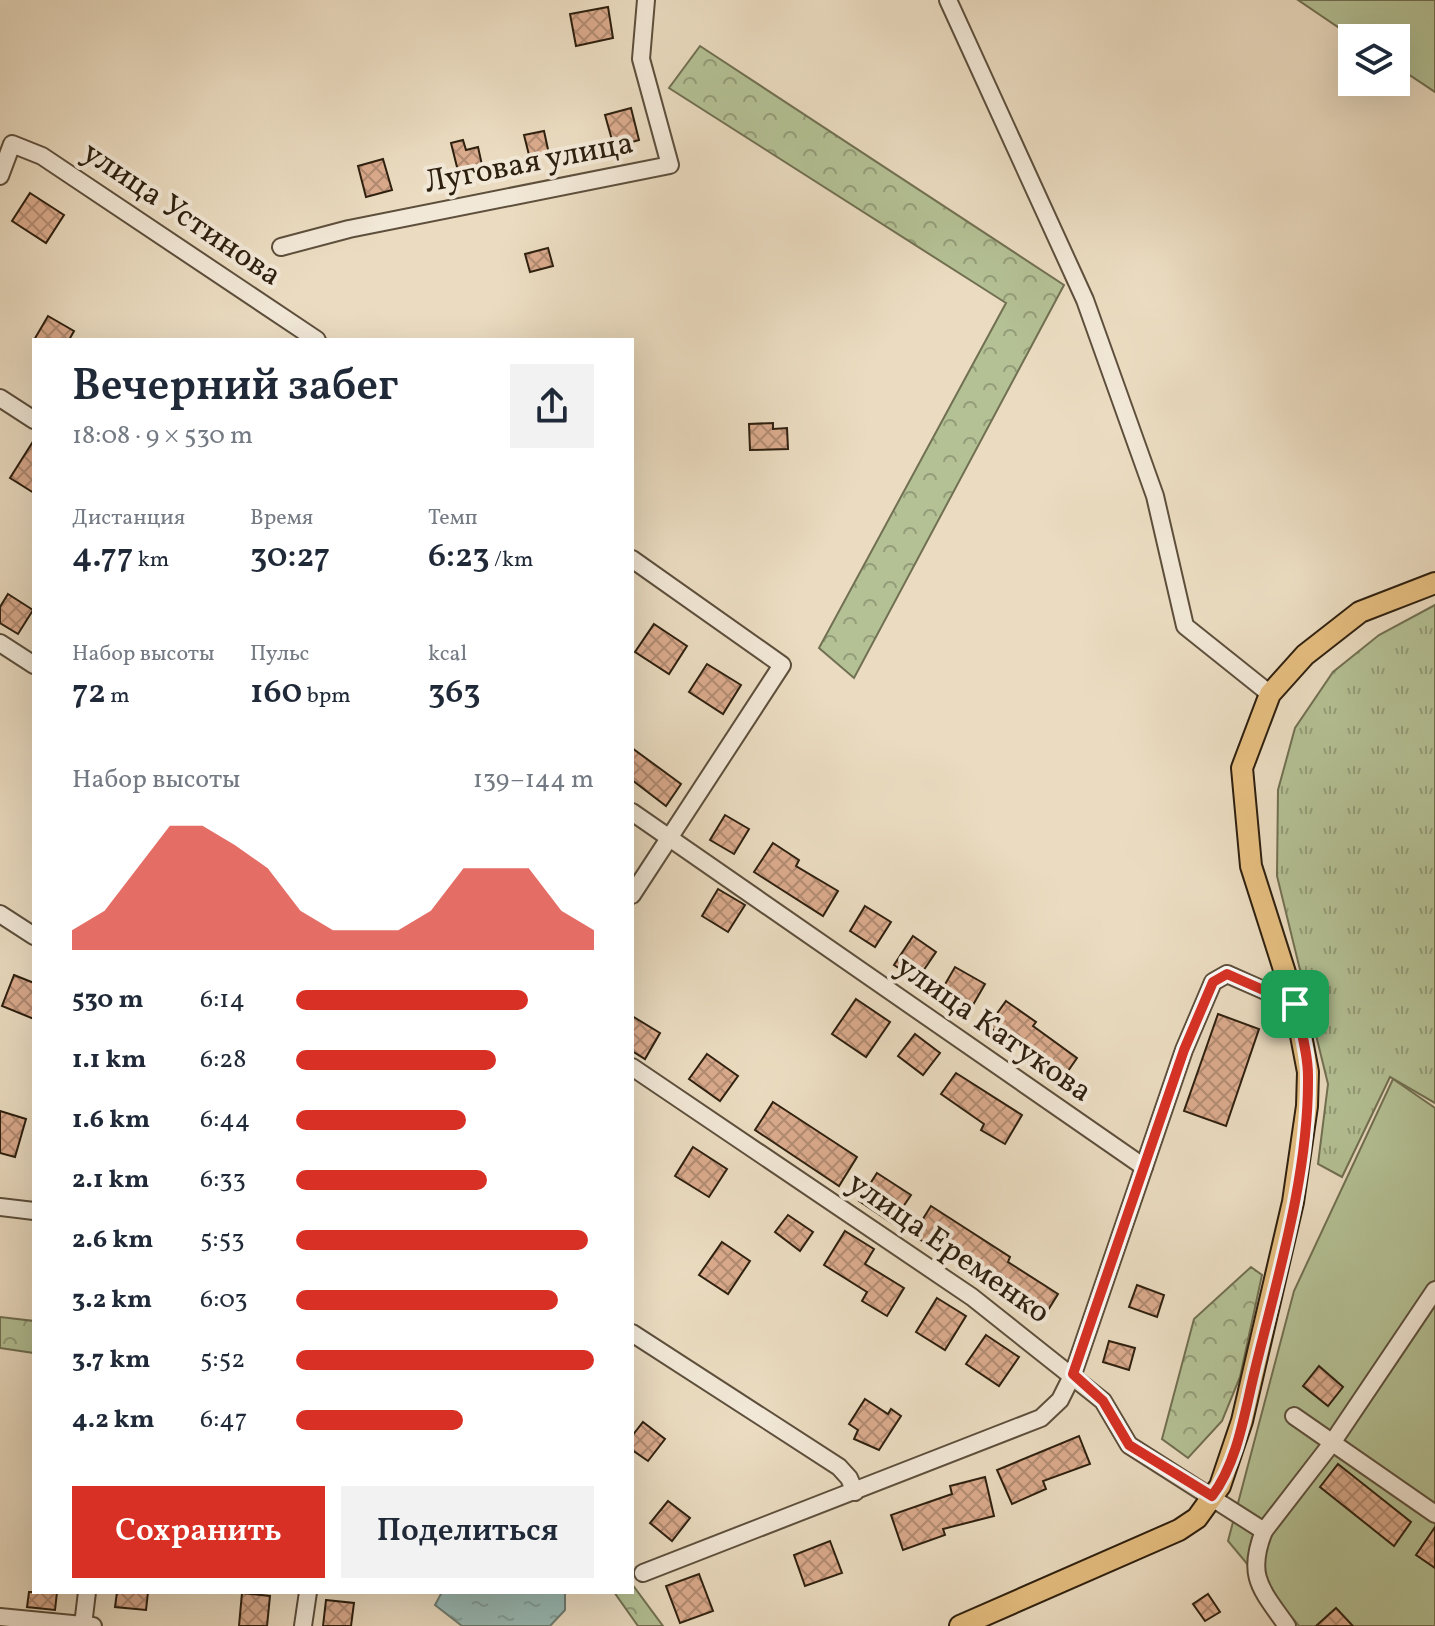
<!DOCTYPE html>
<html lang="ru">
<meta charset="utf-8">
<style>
body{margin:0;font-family:Vollkorn,serif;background:#f2f2f3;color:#1f2937;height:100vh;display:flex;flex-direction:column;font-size:30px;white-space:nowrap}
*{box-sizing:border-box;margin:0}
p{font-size:26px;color:#747a83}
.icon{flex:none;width:44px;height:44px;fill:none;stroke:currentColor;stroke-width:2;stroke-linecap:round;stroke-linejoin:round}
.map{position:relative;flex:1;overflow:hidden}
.sheet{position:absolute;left:32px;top:338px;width:602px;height:1256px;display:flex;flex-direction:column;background:#fff;border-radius:0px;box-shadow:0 8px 32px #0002}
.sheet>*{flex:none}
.fabs{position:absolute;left:1338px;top:24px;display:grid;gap:16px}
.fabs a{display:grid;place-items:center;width:72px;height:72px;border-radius:0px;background:#fff;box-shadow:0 8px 32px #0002;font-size:40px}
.pin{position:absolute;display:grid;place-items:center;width:68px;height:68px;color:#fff;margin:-34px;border-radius:16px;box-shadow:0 4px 12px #0006}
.round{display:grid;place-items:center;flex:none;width:84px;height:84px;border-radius:0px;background:#f2f2f3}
.overview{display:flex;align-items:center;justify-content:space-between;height:136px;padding:0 40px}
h1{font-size:44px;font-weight:600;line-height:60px}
.metrics{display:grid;grid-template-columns:repeat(3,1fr);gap:12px;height:136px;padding:8px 40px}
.metrics div{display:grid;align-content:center}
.metrics b{font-size:34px;font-weight:600}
.metrics small{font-size:22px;font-weight:400}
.metrics p{font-size:22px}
.chart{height:224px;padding:16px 40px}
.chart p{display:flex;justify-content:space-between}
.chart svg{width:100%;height:144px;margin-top:8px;fill:#d93025;opacity:.7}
.cta{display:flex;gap:16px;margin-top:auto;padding:16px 40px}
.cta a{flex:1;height:92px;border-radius:0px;background:#d93025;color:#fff;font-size:32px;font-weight:600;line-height:92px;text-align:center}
.cta a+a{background:#f2f2f3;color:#1f2937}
ul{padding:0 40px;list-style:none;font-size:26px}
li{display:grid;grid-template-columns:128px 96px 1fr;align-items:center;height:60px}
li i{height:20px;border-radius:10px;background:#d93025}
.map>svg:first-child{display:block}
.grass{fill:url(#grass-tufts);stroke:#717052;stroke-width:2}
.forest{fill:url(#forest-crowns);stroke:#717052;stroke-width:2}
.green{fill:#b4c195;stroke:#717052;stroke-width:2}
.water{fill:url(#water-ripples);stroke:#6e7d73;stroke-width:2}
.building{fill:url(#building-cross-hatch);stroke:#2e200f;stroke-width:2}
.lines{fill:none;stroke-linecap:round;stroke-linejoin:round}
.minor-casing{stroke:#5d4f3c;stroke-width:20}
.major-casing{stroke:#2e200f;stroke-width:24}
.minor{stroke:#f2e8d7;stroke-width:16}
.major{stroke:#e6be80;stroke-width:20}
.route-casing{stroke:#fff;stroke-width:16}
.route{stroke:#d93025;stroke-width:10}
.labels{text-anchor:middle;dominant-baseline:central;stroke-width:8;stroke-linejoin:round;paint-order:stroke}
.street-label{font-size:32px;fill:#2e200f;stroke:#f2e8d7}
</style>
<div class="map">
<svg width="1435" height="1626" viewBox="0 0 1435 1626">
<defs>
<pattern id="grass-tufts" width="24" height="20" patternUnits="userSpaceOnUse" patternTransform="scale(2)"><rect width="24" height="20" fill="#b4c195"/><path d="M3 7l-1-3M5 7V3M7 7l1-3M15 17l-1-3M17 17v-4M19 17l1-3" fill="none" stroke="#939c78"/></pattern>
<pattern id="forest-crowns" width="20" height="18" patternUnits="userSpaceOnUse" patternTransform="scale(2)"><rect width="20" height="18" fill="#b4c195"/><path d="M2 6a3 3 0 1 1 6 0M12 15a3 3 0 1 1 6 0" fill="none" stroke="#939c78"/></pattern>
<pattern id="water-ripples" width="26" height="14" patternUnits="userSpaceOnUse" patternTransform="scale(2)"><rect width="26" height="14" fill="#98bbb6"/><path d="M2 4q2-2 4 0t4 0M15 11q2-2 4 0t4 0" fill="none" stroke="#83a09b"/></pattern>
<pattern id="building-cross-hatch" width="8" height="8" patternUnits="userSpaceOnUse" patternTransform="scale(2)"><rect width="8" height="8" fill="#dbab8d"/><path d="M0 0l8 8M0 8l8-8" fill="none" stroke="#b28b72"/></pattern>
</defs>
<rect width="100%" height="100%" fill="#ebdcc1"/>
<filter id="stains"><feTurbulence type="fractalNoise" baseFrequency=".0025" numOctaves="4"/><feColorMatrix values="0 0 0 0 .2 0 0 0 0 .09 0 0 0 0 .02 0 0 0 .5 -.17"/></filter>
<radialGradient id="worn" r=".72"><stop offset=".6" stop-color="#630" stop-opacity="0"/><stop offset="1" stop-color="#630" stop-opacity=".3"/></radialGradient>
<polygon class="grass" points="1435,605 1435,1103 1390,1077 1342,1177 1318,1164 1328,1084 1277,876 1278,790 1295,728 1333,672 1379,635"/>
<g class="forest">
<polygon points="700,46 1064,285 854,678 819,648 1006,303 669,88"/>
<polygon points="1251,1267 1262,1275 1240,1377 1222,1421 1188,1458 1162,1439 1194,1319"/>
<polygon points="0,1317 34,1321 34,1353 0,1348"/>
<polygon points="632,1584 663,1626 638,1626 614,1592 632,1592"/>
</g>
<g class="green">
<polygon points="1298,0 1435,0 1435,92 1396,66 1396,38 1354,38"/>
<polygon points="1393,1079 1435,1108 1435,1626 1299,1626 1228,1541 1294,1291"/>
</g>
<polygon class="water" points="442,1592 565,1592 565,1610 550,1626 462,1626 435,1605"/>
<g class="building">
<polygon points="608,7 613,38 576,46 570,14"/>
<polygon points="631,108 639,140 614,147 605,115"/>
<polygon points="544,131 549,154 530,159 524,135"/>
<polygon points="463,140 466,150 478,147 482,165 458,171 451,143"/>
<polygon points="383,159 392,190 366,197 358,166"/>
<polygon points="30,193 64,215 46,243 12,221"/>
<polygon points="548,248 553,266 530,272 525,254"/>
<polygon points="48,316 74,331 69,340 34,340"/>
<polygon points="773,423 773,429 787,428 788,449 750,450 749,424"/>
<polygon points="34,440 34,493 10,478"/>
<polygon points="8,594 33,610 18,634 0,623 0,607"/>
<polygon points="654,624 687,646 669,674 635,652"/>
<polygon points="707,664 741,685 723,714 689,692"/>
<polygon points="632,748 681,784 666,806 632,780"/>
<polygon points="725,815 749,829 734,854 710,840"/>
<polygon points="773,843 799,860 796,866 838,891 823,916 754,872"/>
<polygon points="718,889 745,905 728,932 702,916"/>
<polygon points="865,906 891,922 875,947 850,931"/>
<polygon points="913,936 936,952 917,980 894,965"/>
<polygon points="955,967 985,984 966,1017 936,1000"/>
<polygon points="14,975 34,983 34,1019 2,1006"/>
<polygon points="856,999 890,1022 866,1057 832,1034"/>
<polygon points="1006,1001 1036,1022 1033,1026 1077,1058 1059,1084 1028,1062 1032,1056 988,1026"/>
<polygon points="1218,1014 1259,1029 1226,1126 1184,1111"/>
<polygon points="632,1016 660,1033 645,1059 632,1051"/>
<polygon points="915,1034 940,1053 923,1075 898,1056"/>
<polygon points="707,1054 738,1076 720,1101 689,1079"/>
<polygon points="956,1073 1022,1115 1005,1144 981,1130 984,1124 941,1094"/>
<polygon points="773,1102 857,1157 839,1186 755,1130"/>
<polygon points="0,1111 26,1119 15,1157 0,1153"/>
<polygon points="693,1147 727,1169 709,1197 675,1176"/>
<polygon points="877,1173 911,1195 892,1223 859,1201"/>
<polygon points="931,1206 1010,1257 1008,1262 1058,1294 1040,1323 1006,1301 1011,1293 950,1252 947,1257 913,1235"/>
<polygon points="788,1215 813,1232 800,1251 775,1232"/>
<polygon points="845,1231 874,1249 865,1264 904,1288 887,1316 862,1301 867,1292 824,1265"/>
<polygon points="722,1242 750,1261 728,1294 699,1275"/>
<polygon points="1137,1285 1164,1295 1157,1317 1129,1307"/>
<polygon points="937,1298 966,1316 945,1350 916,1332"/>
<polygon points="986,1335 1019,1357 999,1386 966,1364"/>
<polygon points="1109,1341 1135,1348 1129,1370 1103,1362"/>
<polygon points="1319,1366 1343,1387 1328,1406 1303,1386"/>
<polygon points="865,1399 888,1414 891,1409 901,1416 879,1450 854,1439 858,1430 849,1424"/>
<polygon points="643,1422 665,1439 648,1461 632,1450 632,1436"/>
<polygon points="1079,1436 1090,1464 1043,1481 1046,1489 1012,1504 997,1470"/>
<polygon points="1338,1464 1411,1522 1394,1546 1320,1487"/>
<polygon points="985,1477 994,1516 943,1529 945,1535 903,1550 891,1515 952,1494 950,1486"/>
<polygon points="668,1501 690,1518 672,1541 650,1523"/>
<polygon points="1435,1527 1435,1568 1416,1555"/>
<polygon points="830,1541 842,1573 805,1586 794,1555"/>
<polygon points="699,1574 713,1611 680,1623 666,1586"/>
<polygon points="29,1592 57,1592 55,1610 27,1607"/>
<polygon points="117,1592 148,1592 146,1610 115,1607"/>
<polygon points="242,1593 270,1596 267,1626 239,1626"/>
<polygon points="1208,1594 1220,1612 1205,1621 1193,1604"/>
<polygon points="326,1600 354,1603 351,1626 323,1626"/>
<polygon points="1336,1608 1353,1626 1316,1626"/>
</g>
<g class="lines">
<defs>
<g id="minor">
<polyline points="948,0 1085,300 1155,496 1185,626 1270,694"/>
<polyline points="0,176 12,144 42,156 317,340"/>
<polyline points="281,247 349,229 670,165 641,59 646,0"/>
<polyline points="0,398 34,420"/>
<polyline points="632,559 782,665 632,895"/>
<polyline points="0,643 34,665"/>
<polyline points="632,812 1144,1167 1073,1374 1060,1400 1041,1418 643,1573"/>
<polyline points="0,914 34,936"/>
<polyline points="632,1067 972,1297 1103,1401 1129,1445 1264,1531 1332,1443 1435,1290"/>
<polyline points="1144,1167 1184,1050 1213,982 1227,974 1295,1004"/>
<polyline points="0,1207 34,1211"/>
<polyline points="632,1333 839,1467 849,1478 855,1492"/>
<polyline points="1294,1416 1435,1514"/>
<path d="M1264,1531C1246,1576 1261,1589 1287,1626"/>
<polyline points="0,1617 93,1626"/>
<polyline points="83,1625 87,1592"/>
<polyline points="303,1626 308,1592"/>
</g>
<polyline id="major" points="960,1626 1179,1530 1197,1518 1220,1486 1242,1421 1293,1202 1307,1106 1308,1072 1295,1004 1251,866 1242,768 1270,694 1305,655 1360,612 1435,583"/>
</defs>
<use href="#minor" class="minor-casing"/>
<use href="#major" class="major-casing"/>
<use href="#minor" class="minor"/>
<use href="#major" class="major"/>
</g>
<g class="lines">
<defs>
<path id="route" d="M1227,974L1295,1004C1300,1027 1308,1052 1308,1076C1309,1174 1278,1275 1255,1370C1245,1410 1238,1462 1212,1496L1129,1445L1103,1401L1073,1374L1184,1050L1213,982Z"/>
</defs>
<use href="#route" class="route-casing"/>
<use href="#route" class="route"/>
</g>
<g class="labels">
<g class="street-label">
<text transform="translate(529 164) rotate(-11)">Луговая улица</text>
<text transform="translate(181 215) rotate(34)">улица Устинова</text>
<text transform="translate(993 1030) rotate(35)">улица Катукова</text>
<text transform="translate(948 1249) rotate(35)">улица Еременко</text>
</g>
</g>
<rect width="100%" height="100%" filter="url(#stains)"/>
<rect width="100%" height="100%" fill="url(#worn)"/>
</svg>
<div class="fabs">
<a><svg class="icon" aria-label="layers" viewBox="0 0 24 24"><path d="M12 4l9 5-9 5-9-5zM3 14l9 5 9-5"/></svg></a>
</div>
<div class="pin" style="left:1295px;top:1004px;background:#1e9e55"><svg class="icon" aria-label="arrive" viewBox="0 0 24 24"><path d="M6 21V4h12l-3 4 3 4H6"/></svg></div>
<section class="sheet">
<div class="overview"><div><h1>Вечерний забег</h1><p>18:08 · 9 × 530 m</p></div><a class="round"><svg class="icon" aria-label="share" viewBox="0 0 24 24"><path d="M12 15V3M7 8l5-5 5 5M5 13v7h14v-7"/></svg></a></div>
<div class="metrics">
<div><p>Дистанция</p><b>4.77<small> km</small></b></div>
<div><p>Время</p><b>30:27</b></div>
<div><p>Темп</p><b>6:23<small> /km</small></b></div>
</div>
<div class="metrics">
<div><p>Набор высоты</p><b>72<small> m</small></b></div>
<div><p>Пульс</p><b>160<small> bpm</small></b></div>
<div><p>kcal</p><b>363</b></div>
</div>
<div class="chart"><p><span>Набор высоты</span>139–144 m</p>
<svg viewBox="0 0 160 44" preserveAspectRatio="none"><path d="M0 44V38L10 32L20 19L30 6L40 6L50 12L60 19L70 32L80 38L90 38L100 38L110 32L120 19L130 19L140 19L150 32L160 38V44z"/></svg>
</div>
<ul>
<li><b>530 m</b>6:14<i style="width:78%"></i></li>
<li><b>1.1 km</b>6:28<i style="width:67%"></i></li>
<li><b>1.6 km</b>6:44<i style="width:57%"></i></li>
<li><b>2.1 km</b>6:33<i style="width:64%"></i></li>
<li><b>2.6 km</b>5:53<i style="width:98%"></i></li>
<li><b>3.2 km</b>6:03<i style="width:88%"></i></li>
<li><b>3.7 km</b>5:52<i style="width:100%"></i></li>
<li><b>4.2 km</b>6:47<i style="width:56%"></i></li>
</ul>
<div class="cta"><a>Сохранить</a><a>Поделиться</a></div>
</section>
</div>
